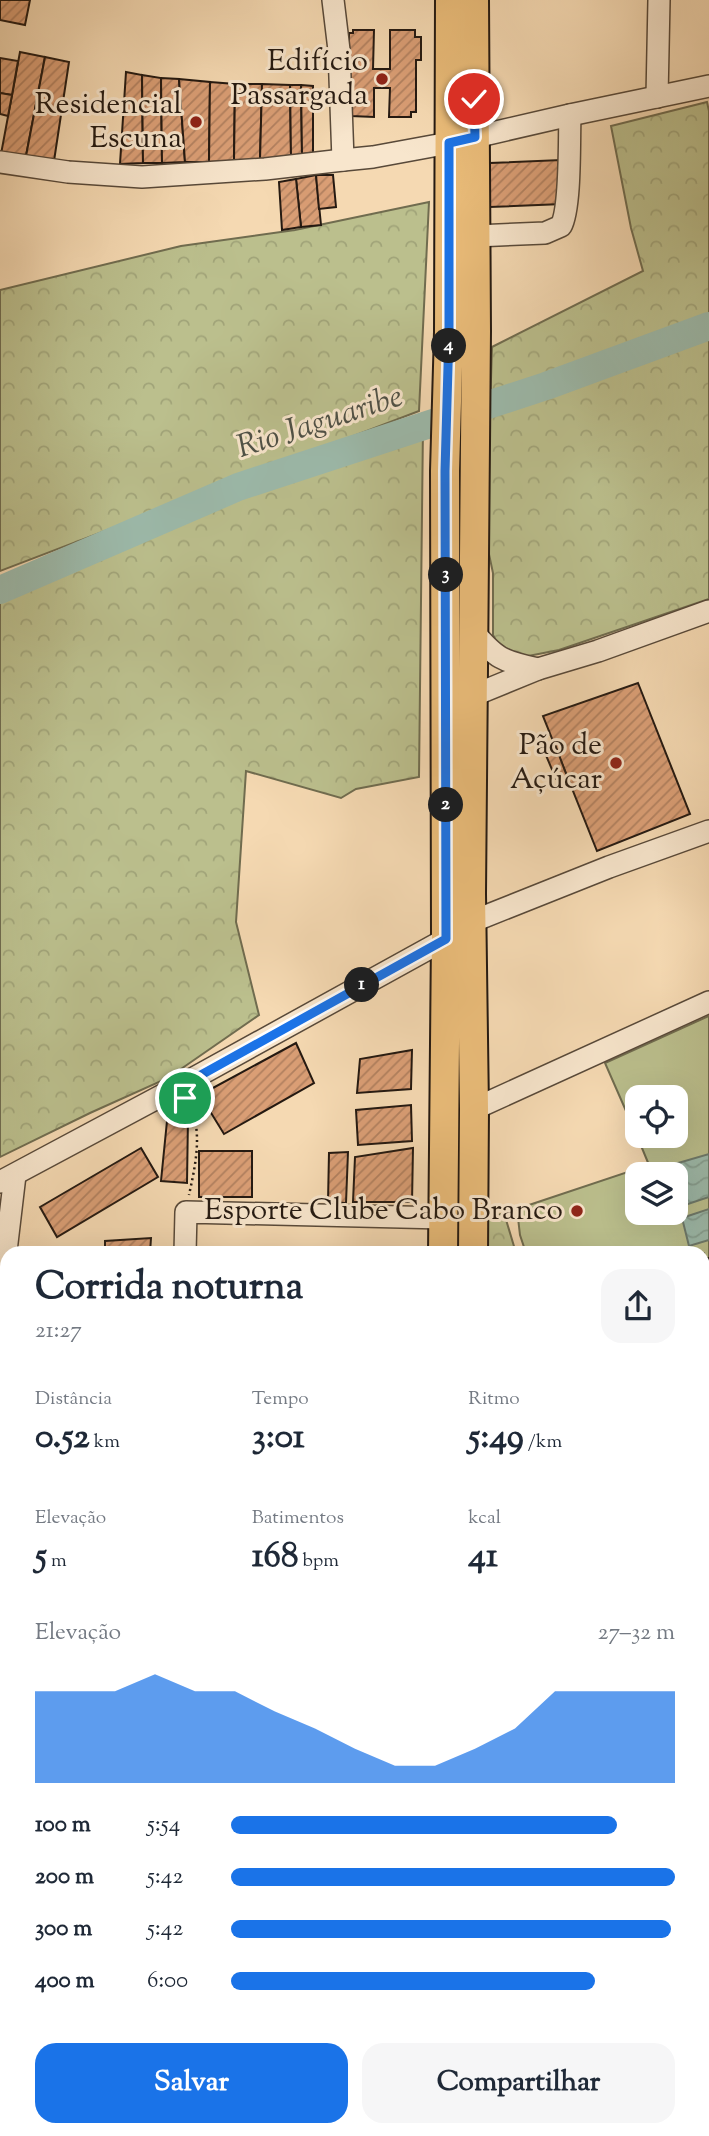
<!DOCTYPE html>
<html lang="pt">
<meta charset="utf-8">
<style>
body{margin:0;font-family:"Sorts Mill Goudy",serif;background:#f6f6f7;color:#1f2937;height:100vh;display:flex;flex-direction:column;font-size:26px;white-space:nowrap}
*{box-sizing:border-box;margin:0}
p{font-size:23px;color:#747a83}
.icon{flex:none;width:38px;height:38px;fill:none;stroke:currentColor;stroke-width:2;stroke-linecap:round;stroke-linejoin:round}
.map{position:relative;flex:1;overflow:hidden}
.side{position:absolute;left:0px;top:1246px;width:710px;height:891px;display:flex;flex-direction:column;background:#fff;border-radius:21px 21px 0 0;box-shadow:0 7px 28px #0002}
.side>*{flex:none}
.tools{position:absolute;left:625px;top:1085px;display:grid;gap:14px}
.tools a{display:grid;place-items:center;width:63px;height:63px;border-radius:14px;background:#fff;box-shadow:0 7px 28px #0002;font-size:35px}
.pin{position:absolute;display:grid;place-items:center;width:60px;height:60px;color:#fff;margin:-30px;border:4px solid #fff;border-radius:50%;box-shadow:0 2px 7px #0007}
.km{position:absolute;width:35px;height:35px;margin:-18px;border-radius:50%;background:#222;color:#fff;font-size:19px;line-height:35px;text-align:center}
.round{display:grid;place-items:center;flex:none;width:74px;height:74px;border-radius:21px;background:#f6f6f7}
.headline{display:flex;align-items:center;justify-content:space-between;height:119px;padding:0 35px}
h1{font-size:38px;font-weight:800;line-height:52px}
.stats{display:grid;grid-template-columns:repeat(3,1fr);gap:10px;height:119px;padding:7px 35px}
.stats div{display:grid;align-content:center}
.stats b{font-size:35px;font-weight:800}
.stats small{font-size:19px;font-weight:400}
.stats p{font-size:19px}
.chart{height:196px;padding:14px 35px}
.chart p{display:flex;justify-content:space-between}
.chart svg{width:100%;height:126px;margin-top:7px;fill:#1a73e8;opacity:.7}
.button{display:flex;gap:14px;margin-top:auto;padding:14px 35px}
.button a{flex:1;height:80px;border-radius:21px;background:#1a73e8;color:#fff;font-size:28px;font-weight:800;line-height:80px;text-align:center}
.button a+a{background:#f6f6f7;color:#1f2937}
ul{padding:0 35px;list-style:none;font-size:23px}
li{display:grid;grid-template-columns:112px 84px 1fr;align-items:center;height:52px}
li i{height:18px;border-radius:9px;background:#1a73e8}
.map>svg:first-child{display:block}
.forest{fill:url(#forest-crowns);stroke:#706c4f;stroke-width:2}
.garden{fill:#bbbf8d;stroke:#706c4f;stroke-width:2;fill-rule:evenodd}
.water{fill:url(#water-waves);stroke:#6c7a6d;stroke-width:2}
.lines{fill:none;stroke-linecap:round;stroke-linejoin:round}
.river{stroke:#9cbaab;stroke-width:28}
.building{fill:url(#building-hatch);stroke:#241911;stroke-width:2}
.minor-casing{stroke:#584939;stroke-width:24}
.major-casing{stroke:#241911;stroke-width:32}
.path{stroke:#241911;stroke-width:2.5;stroke-dasharray:2 3.5;stroke-linecap:butt}
.minor{stroke:#f8e6cd;stroke-width:21}
.major{stroke:#eabc79;stroke-width:28}
.route-casing{stroke:#fff;stroke-width:14}
.route{stroke:#1a73e8;stroke-width:9}
.poi-dot{fill:#8f2418;stroke:#f8e6cd;stroke-width:2.5}
.labels{text-anchor:middle;dominant-baseline:central;stroke-width:6;stroke-linejoin:round;paint-order:stroke}
.poi-label{font-size:30px;fill:#241911;stroke:#f8e6cd;text-anchor:end}
.water-label{font-size:32px;font-style:italic;fill:#4e5147;stroke:#f8e6cd}
</style>
<div class="map">
<svg width="709" height="2136" viewBox="0 0 709 2136">
<defs>
<pattern id="forest-crowns" width="20" height="18" patternUnits="userSpaceOnUse" patternTransform="scale(1.75)"><rect width="20" height="18" fill="#bbbf8d"/><path d="M2 6a3 3 0 1 1 6 0M12 15a3 3 0 1 1 6 0" fill="none" stroke="#a1a479"/></pattern>
<pattern id="water-waves" width="16" height="10" patternUnits="userSpaceOnUse" patternTransform="scale(1.75)"><rect width="16" height="10" fill="#9cbaab"/><path d="M0 5q4-4 8 0t8 0" fill="none" stroke="#869f92"/></pattern>
<pattern id="building-hatch" width="6" height="6" patternUnits="userSpaceOnUse" patternTransform="scale(1.75)"><rect width="6" height="6" fill="#da9e75"/><path d="M-1 1l2-2M0 6l6-6M5 7l2-2" fill="none" stroke="#b1805f"/></pattern>
</defs>
<rect width="100%" height="100%" fill="#f5d9b2"/>
<filter id="stains"><feTurbulence type="fractalNoise" baseFrequency=".00286" numOctaves="4"/><feColorMatrix values="0 0 0 0 .2 0 0 0 0 .09 0 0 0 0 .02 0 0 0 .5 -.17"/></filter>
<radialGradient id="worn" r=".72"><stop offset=".6" stop-color="#630" stop-opacity="0"/><stop offset="1" stop-color="#630" stop-opacity=".3"/></radialGradient>
<g class="forest">
<polygon points="707,102 709,111 709,599 559,650 518,658 501,650 493,635 493,573 486,540 492,347 643,271 631,228 611,126"/>
<polygon points="429,202 419,411 0,571 0,290 181,246 295,230"/>
<polygon points="423,426 419,777 356,789 341,798 246,771 236,922 259,1015 168,1078 90,1113 0,1157 0,586 238,487"/>
<polygon points="504,1213 516,1253 480,1253 479,1221"/>
</g>
<path class="garden" d="M709,1016V1402L704,1404V1253H526L520,1235L517,1209L649,1165L637,1136H676V1097H637V1136L605,1063ZM637,1174H676V1213H637Z"/>
<g class="water">
<polygon points="709,1154 709,1197 682,1206 676,1187 676,1174 671,1174 668,1166"/>
<polygon points="709,1209 709,1240 689,1246 682,1218"/>
</g>
<g class="lines">
<polyline class="river" points="0,590 238,487 546,386 709,326"/>
</g>
<g class="building">
<polygon points="0,0 30,0 25,25 0,20"/>
<polygon points="353,30 374,30 373,69 390,69 390,30 415,30 415,37 421,37 421,60 416,60 416,112 411,112 411,117 389,117 390,88 374,88 374,117 351,116 349,111 349,33 353,33"/>
<polygon points="20,52 45,57 26,156 1,154"/>
<polygon points="45,57 69,62 54,161 26,156"/>
<polygon points="0,58 18,61 12,95 0,93"/>
<polygon points="126,72 142,75 143,163 120,164"/>
<polygon points="142,75 161,78 162,163 143,163"/>
<polygon points="161,78 179,79 185,162 162,163"/>
<polygon points="179,79 210,82 209,162 185,162"/>
<polygon points="210,82 235,84 234,161 209,162"/>
<polygon points="235,84 262,84 260,160 234,161"/>
<polygon points="262,84 290,85 291,156 260,160"/>
<polygon points="290,85 301,85 302,154 291,156"/>
<polygon points="301,85 313,86 313,153 302,154"/>
<polygon points="0,93 12,95 8,116 0,114"/>
<polygon points="561,160 562,204 490,207 490,163"/>
<polygon points="316,175 321,225 301,227 296,179"/>
<polygon points="316,175 333,175 336,207 319,209"/>
<polygon points="296,179 301,227 282,230 279,182"/>
<polygon points="638,683 690,814 597,851 543,716"/>
<polygon points="556,747 568,779 562,782 556,779 545,753"/>
<polygon points="296,1043 314,1083 224,1134 200,1095"/>
<polygon points="412,1050 411,1089 357,1093 360,1059"/>
<polygon points="411,1105 412,1141 358,1145 356,1110"/>
<polygon points="188,1117 187,1183 161,1181 167,1121"/>
<polygon points="141,1148 158,1177 57,1237 40,1207"/>
<polygon points="413,1148 412,1202 353,1202 355,1157"/>
<rect x="199" y="1151" width="53" height="46"/>
<polygon points="348,1152 346,1203 328,1202 329,1153"/>
<polygon points="151,1238 150,1253 105,1253 105,1241"/>
<polygon points="709,1258 709,1339 704,1341 704,1259"/>
<polygon points="704,1473 709,1481 709,1507 704,1509"/>
<polygon points="704,1517 709,1530 709,1576 704,1577"/>
<polygon points="704,1622 709,1622 709,1662 704,1661"/>
<rect x="704" y="1772" width="5" height="23"/>
<rect x="704" y="1800" width="5" height="23"/>
<rect x="704" y="1828" width="5" height="23"/>
<rect x="704" y="1856" width="5" height="24"/>
<rect x="704" y="1883" width="5" height="23"/>
<rect x="214" y="2130" width="26" height="6"/>
<rect x="274" y="2130" width="25" height="6"/>
<rect x="353" y="2130" width="56" height="6"/>
</g>
<g class="lines">
<defs>
<g id="minor">
<polyline points="333,0 339,50 343,160"/>
<polyline points="657,97 659,0"/>
<polyline points="0,162 68,172 142,177 265,169 343,160 373,157 449,143 570,115 709,86"/>
<path d="M476,236L545,233L561,226C571,208 569,139 570,115"/>
<path d="M472,630C496,659 502,661 538,669"/>
<polyline points="472,696 538,669 598,651 709,611"/>
<polyline points="471,922 609,867 709,831"/>
<polyline points="474,1109 709,1002"/>
<polyline points="0,1182 174,1089 446,939"/>
<polyline points="185,1253 186,1212 443,1218"/>
<polyline points="0,1302 15,1175"/>
<polyline points="705,1422 709,1427"/>
<polyline points="0,1440 7,1442"/>
<polyline points="0,1547 7,1546"/>
<polyline points="704,1590 709,1588"/>
<polyline points="0,1748 7,1748"/>
<polyline points="0,1990 7,1990"/>
<polyline points="0,2061 7,2082"/>
<polyline points="23,2130 25,2136"/>
<polyline points="654,2136 709,2131"/>
</g>
<g id="major">
<polyline points="443,1253 446,939 445,471 449,332 450,0"/>
<polyline points="473,1253 474,1109 471,894 476,331 474,0"/>
<polyline points="704,1688 709,1688"/>
<polyline points="704,1968 709,1967"/>
<polyline points="438,2136 438,2130"/>
<polyline points="464,2136 464,2130"/>
</g>
</defs>
<use href="#minor" class="minor-casing"/>
<use href="#major" class="major-casing"/>
<path class="path" d="M188,1103C204,1129 195,1167 189,1195"/>
<use href="#minor" class="minor"/>
<use href="#major" class="major"/>
</g>
<g class="lines">
<defs>
<polyline id="route" points="185,1098 174,1090 446,939 445,471 449,332 449,143 475,137 474,99"/>
</defs>
<use href="#route" class="route-casing"/>
<use href="#route" class="route"/>
</g>
<g class="poi-dot">
<circle cx="382" cy="79" r="7"/>
<circle cx="196" cy="122" r="7"/>
<circle cx="616" cy="763" r="7"/>
<circle cx="577" cy="1211" r="7"/>
</g>
<g class="labels">
<g class="poi-label">
<text x="368" y="62">Edifício<tspan x="368" dy="34">Passargada</tspan></text>
<text x="182" y="105">Residencial<tspan x="182" dy="34">Escuna</tspan></text>
<text x="602" y="746">Pão de<tspan x="602" dy="34">Açúcar</tspan></text>
<text x="563" y="1211">Esporte Clube Cabo Branco</text>
</g>
<g class="water-label">
<text transform="translate(320 423) rotate(-18)">Rio Jaguaribe</text>
</g>
</g>
<rect width="100%" height="100%" filter="url(#stains)"/>
<rect width="100%" height="100%" fill="url(#worn)"/>
</svg>
<div class="tools">
<a><svg class="icon" aria-label="locate" viewBox="0 0 24 24"><circle cx="12" cy="12" r="6"/><path d="M12 2v4M12 18v4M2 12h4M18 12h4"/></svg></a>
<a><svg class="icon" aria-label="layers" viewBox="0 0 24 24"><path d="M12 4l9 5-9 5-9-5zM3 14l9 5 9-5"/></svg></a>
</div>
<div class="pin" style="left:185px;top:1098px;background:#1e9e55"><svg class="icon" aria-label="arrive" viewBox="0 0 24 24"><path d="M6 21V4h12l-3 4 3 4H6"/></svg></div>
<div class="pin" style="left:474px;top:99px;background:#d93025"><svg class="icon" aria-label="check" viewBox="0 0 24 24"><path d="M5 12l5 5 9-10"/></svg></div>
<b class="km" style="left:362px;top:985px">1</b>
<b class="km" style="left:446px;top:805px">2</b>
<b class="km" style="left:446px;top:575px">3</b>
<b class="km" style="left:449px;top:346px">4</b>
<section class="side">
<div class="headline"><div><h1>Corrida noturna</h1><p>21:27</p></div><a class="round"><svg class="icon" aria-label="share" viewBox="0 0 24 24"><path d="M12 15V3M7 8l5-5 5 5M5 13v7h14v-7"/></svg></a></div>
<div class="stats">
<div><p>Distância</p><b>0.52<small> km</small></b></div>
<div><p>Tempo</p><b>3:01</b></div>
<div><p>Ritmo</p><b>5:49<small> /km</small></b></div>
</div>
<div class="stats">
<div><p>Elevação</p><b>5<small> m</small></b></div>
<div><p>Batimentos</p><b>168<small> bpm</small></b></div>
<div><p>kcal</p><b>41</b></div>
</div>
<div class="chart"><p><span>Elevação</span>27–32 m</p>
<svg viewBox="0 0 160 44" preserveAspectRatio="none"><path d="M0 44V12L10 12L20 12L30 6L40 12L50 12L60 19L70 25L80 32L90 38L100 38L110 32L120 25L130 12L140 12L150 12L160 12V44z"/></svg>
</div>
<ul>
<li><b>100 m</b>5:54<i style="width:87%"></i></li>
<li><b>200 m</b>5:42<i style="width:100%"></i></li>
<li><b>300 m</b>5:42<i style="width:99%"></i></li>
<li><b>400 m</b>6:00<i style="width:82%"></i></li>
</ul>
<div class="button"><a>Salvar</a><a>Compartilhar</a></div>
</section>
</div>
